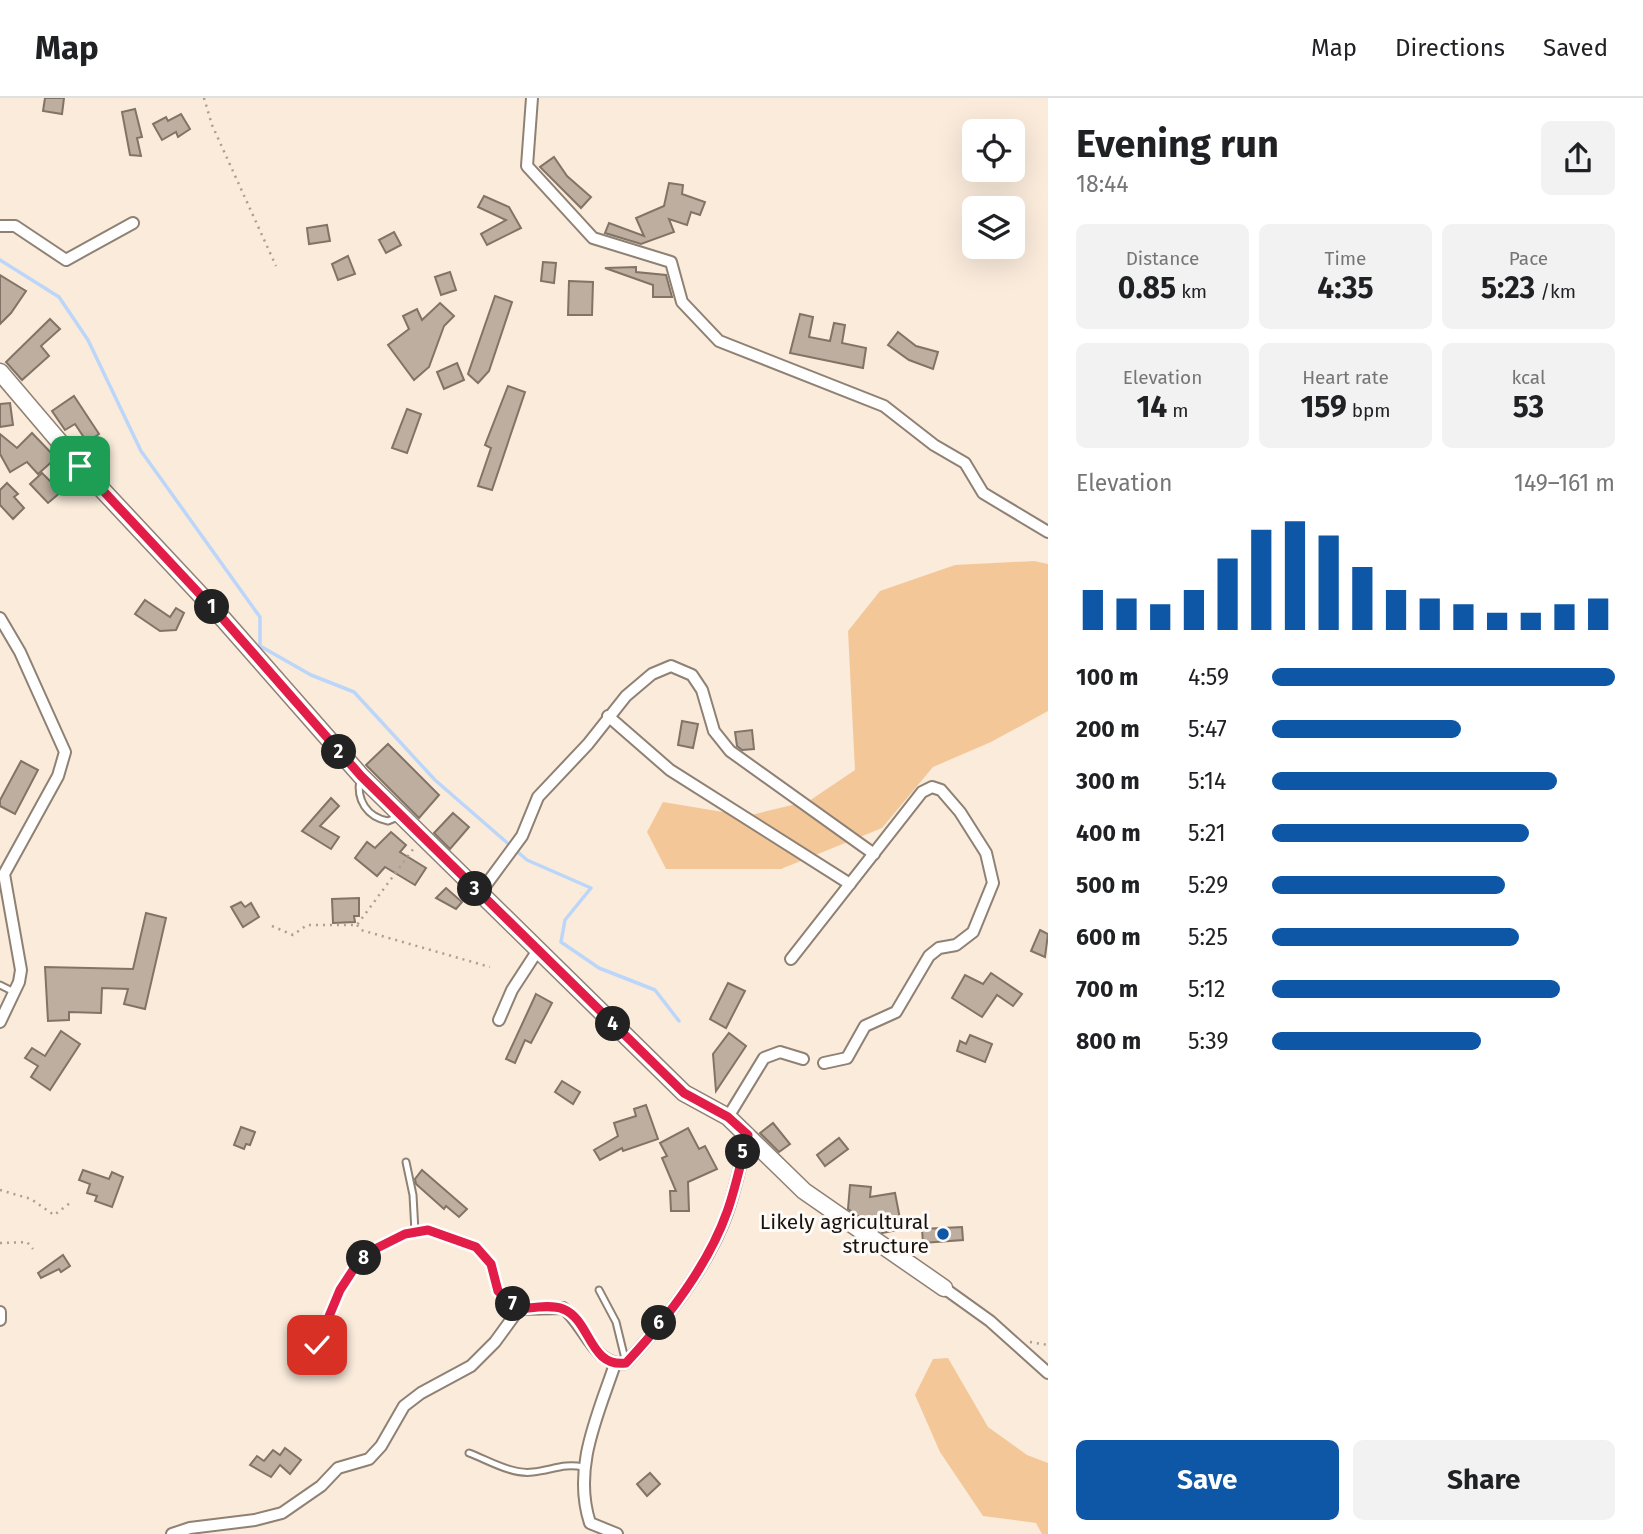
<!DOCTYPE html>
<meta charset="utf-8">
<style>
body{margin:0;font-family:"Fira Sans",sans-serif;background:#f2f2f2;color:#202124;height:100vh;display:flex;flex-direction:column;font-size:26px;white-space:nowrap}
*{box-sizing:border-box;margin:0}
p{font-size:23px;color:#757577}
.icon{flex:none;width:38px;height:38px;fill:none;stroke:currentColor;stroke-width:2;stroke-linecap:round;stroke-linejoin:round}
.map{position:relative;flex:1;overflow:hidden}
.side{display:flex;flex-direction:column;background:#fff;width:595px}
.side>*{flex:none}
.tools{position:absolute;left:962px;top:21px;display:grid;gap:14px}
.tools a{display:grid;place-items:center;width:63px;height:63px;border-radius:10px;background:#fff;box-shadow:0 7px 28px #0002;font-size:35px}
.pin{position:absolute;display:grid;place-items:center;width:60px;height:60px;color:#fff;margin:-30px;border-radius:14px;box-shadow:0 4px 10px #0006}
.km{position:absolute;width:35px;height:35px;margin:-18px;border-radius:50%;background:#222;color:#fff;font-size:19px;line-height:35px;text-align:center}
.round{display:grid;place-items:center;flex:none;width:74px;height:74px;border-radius:10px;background:#f2f2f2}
.headline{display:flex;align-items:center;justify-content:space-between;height:119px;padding:0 28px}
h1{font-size:38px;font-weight:700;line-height:52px}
.figures{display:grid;grid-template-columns:repeat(3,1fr);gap:10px;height:119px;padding:7px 28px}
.figures div{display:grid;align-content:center;border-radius:10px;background:#f2f2f2;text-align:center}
.figures b{font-size:30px;font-weight:700}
.figures small{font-size:19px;font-weight:400}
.figures p{font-size:19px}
.chart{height:196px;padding:14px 28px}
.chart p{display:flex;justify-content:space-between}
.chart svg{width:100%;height:126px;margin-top:7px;stroke:#0d57a6;stroke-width:6}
.cta{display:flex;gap:14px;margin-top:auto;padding:14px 28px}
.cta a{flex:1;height:80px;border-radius:10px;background:#0d57a6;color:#fff;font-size:28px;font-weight:700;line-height:80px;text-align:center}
.cta a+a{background:#f2f2f2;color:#202124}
ul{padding:0 28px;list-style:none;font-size:23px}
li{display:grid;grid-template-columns:112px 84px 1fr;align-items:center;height:52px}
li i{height:18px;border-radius:9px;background:#0d57a6}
header{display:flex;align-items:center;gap:42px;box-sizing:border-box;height:98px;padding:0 35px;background:#fff;border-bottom:2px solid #e0e0e0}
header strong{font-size:33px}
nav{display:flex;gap:38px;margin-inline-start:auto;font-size:24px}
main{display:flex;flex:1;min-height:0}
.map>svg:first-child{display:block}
.green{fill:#f4c799}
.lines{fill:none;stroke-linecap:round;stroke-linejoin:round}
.stream{stroke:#bcd6f9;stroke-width:3.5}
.building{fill:#bdae9f;stroke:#817365;stroke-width:2}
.lane-casing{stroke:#8f8173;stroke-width:9}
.street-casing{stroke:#8f8173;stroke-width:14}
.secondary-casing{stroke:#8f8173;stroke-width:19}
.path{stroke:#aa9f92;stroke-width:2.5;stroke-dasharray:2 5;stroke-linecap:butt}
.lane{stroke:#fff;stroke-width:5}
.street{stroke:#fff;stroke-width:10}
.secondary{stroke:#fff;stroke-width:16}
.route-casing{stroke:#fff;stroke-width:14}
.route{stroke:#e11d48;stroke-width:9}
.poi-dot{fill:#0d57a6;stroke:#fdfaf7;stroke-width:2.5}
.labels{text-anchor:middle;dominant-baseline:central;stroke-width:6;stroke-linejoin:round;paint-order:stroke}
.poi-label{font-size:21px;fill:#18130d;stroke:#fdfaf7;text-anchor:end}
</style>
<header>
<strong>Map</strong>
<nav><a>Map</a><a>Directions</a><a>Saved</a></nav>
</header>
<main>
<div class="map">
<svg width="1048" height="1436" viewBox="0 0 1048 1436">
<rect width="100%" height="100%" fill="#faebdb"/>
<g class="green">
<polygon points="1034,463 1048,466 1048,613 991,644 933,669 882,730 781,771 666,771 647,734 663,704 747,718 809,703 855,672 848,533 880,493 955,467"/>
<polygon points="948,1260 988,1329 1027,1357 1048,1365 1048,1436 1042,1436 1036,1425 983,1418 940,1354 915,1297 933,1261"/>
</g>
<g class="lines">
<polyline class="stream" points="0,162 59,199 88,242 141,353 260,519 260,548 311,577 354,594 435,682 527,762 591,790 565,822 561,844 599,870 655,892 679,923"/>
</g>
<g class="building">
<polygon points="45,0 64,0 62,16 43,13"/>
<polygon points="135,11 142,39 137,40 141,58 130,57 122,14"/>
<polygon points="181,16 190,31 178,39 176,34 162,42 153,26 166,19 168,23"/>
<polygon points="554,59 567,78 591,99 581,110 540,69"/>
<polygon points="669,85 683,87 682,96 705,104 700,117 691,114 687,127 669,121 674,134 641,146 605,135 609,125 644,138 636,120 664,108"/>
<polygon points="484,98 509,109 521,130 487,147 481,136 506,122 478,109"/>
<polygon points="327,127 330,143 309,146 307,130"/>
<polygon points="394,134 401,147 386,155 379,142"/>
<polygon points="348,158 355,176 338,182 332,166"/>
<polygon points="543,164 556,165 554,185 541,183"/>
<polygon points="636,169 636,174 666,177 672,199 653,199 653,187 605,170"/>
<polygon points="450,174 456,192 441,197 435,179"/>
<polygon points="0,177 26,193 11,215 0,226"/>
<polygon points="569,183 593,184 592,217 568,217"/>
<polygon points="495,198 512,204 489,273 478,285 468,276"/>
<polygon points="440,205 454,218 444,228 429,269 414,282 388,247 409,231 403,218 417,211 422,222"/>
<polygon points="800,216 813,219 809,239 830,243 834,225 845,227 842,245 866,250 863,270 790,255"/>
<polygon points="50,221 60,231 41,248 49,258 22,282 6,264"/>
<polygon points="898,234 916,248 938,254 933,271 909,262 888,247"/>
<polygon points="457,265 464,282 444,291 437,274"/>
<polygon points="508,288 525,294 492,392 478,388 491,350 485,347"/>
<polygon points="74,298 99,336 87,344 75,326 65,332 52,313"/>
<polygon points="10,305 13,327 0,329 0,306"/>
<polygon points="407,311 421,316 407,355 392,350"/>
<polygon points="32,335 56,360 38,376 27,364 10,374 0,356 0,336 17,350"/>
<polygon points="42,375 61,394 48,405 30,386"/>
<polygon points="7,385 18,396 14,399 24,410 13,421 0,407 0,392"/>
<polygon points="145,502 170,519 176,510 184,515 176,532 160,533 135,516"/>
<polygon points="682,623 698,626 693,650 678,647"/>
<polygon points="752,632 754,651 742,652 737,648 735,634"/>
<polygon points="388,646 439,697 419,720 366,667"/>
<polygon points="21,663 38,672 15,716 0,708 0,702"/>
<polygon points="331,700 339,708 320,728 339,739 331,751 302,733"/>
<polygon points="453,715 469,729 450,751 434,735"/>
<polygon points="391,734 406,747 400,754 426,770 415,787 385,769 377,778 355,760 367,744 375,750"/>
<polygon points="446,790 462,804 456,811 436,800"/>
<polygon points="359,800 359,818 354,818 355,824 333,825 332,801"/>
<polygon points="241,804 245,809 251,805 259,819 243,829 231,809"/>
<polygon points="146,815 166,820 145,911 124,906 128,891 102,890 101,915 69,914 69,922 48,923 45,869 133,871"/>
<polygon points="1040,832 1048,836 1045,859 1031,853"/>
<polygon points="991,875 1022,896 1013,908 997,897 982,919 952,900 965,877 983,886"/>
<polygon points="728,885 745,893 726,930 710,921"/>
<polygon points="536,896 552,905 531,945 525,942 515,965 506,961"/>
<polygon points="61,933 80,946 50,992 31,979 38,968 25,960 32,950 45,958"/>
<polygon points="729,935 746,948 716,993 713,956"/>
<polygon points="970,937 992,946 985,964 957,953 960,943 966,946"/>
<polygon points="562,983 580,994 573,1006 555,994"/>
<polygon points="646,1007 658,1041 623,1053 622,1050 600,1062 594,1052 618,1038 614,1025 636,1018 634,1011"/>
<polygon points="773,1025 790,1046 779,1054 760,1035"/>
<polygon points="241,1029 255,1034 250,1047 246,1046 244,1051 234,1047"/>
<polygon points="688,1030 699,1051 705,1048 717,1071 688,1084 689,1113 671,1113 670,1093 676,1093 662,1060 667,1058 660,1045"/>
<polygon points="839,1040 848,1051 825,1068 817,1057"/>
<polygon points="83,1072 109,1081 112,1074 123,1079 112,1109 95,1103 97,1098 87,1095 90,1086 79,1082"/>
<polygon points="422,1072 467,1111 459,1119 446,1108 444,1111 416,1086 415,1081"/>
<polygon points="850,1087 871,1089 870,1099 895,1095 902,1131 882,1135 878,1123 864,1122 848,1111"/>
<polygon points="962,1129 963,1142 923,1145 922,1131"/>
<polygon points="63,1157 70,1168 61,1174 59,1171 41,1180 38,1175"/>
<polygon points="285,1350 301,1362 290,1376 280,1367 271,1379 250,1367 257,1358 264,1363 273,1352 280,1357"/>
<polygon points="650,1375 660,1386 647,1398 637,1386"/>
</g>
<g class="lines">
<defs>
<g id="lane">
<path d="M360,681C356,702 367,719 388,723L400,718"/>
<polyline points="0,887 14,894"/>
<polyline points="406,1064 413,1097 415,1134"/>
<polyline points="599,1192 616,1224 626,1265"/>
<polyline points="317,1247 340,1192 355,1169 375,1151 405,1136 428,1132 476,1149 491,1166 498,1193 519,1211"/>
<path d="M469,1355C488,1362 512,1377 533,1374C552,1372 564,1365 583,1369"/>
</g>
<g id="street">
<polyline points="532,0 527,68 593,140 671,164 682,204 719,243 884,308 934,347 965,365 983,395 1048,434"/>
<polyline points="0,128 15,128 66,162 133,125"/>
<polyline points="0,520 20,554 65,654 58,678 4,776 21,872 19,884 0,924"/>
<polyline points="608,618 670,672 850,786"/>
<polyline points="480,795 522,738 538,699 588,646 626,598 652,576 671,568 692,577 702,592 714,633 730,653 874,756"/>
<polyline points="791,861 922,694 932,689 941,692 960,714 986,755 993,785 973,834 956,847 939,850 929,858 896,914 865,928 847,960 824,965"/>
<polyline points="499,922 512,892 538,852"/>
<polyline points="728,1019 764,960 780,954 803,961"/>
<polyline points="944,1190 990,1223 1048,1275"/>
<polyline points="0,1214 0,1222"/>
<path d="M615,1266C598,1317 572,1370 590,1425L617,1436"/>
<path d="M172,1436L190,1430L255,1422L282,1415L321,1388L338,1370L369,1361L381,1348L404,1308L421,1295L471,1268L495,1244L519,1211L563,1210C585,1227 594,1269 626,1265C666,1222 707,1170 727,1115C736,1089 741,1063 748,1037"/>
</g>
<polyline id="secondary" points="0,274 80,368 224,522 361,678 684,995 728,1019 804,1093 944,1190"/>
</defs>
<use href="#lane" class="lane-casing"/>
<use href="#street" class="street-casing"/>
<use href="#secondary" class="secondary-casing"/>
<g class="path">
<polyline points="204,0 212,27 276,168"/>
<polyline points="357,827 361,832 490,869"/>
<polyline points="272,828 293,837 307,827 357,827 414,750"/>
<polyline points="0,1092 31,1101 54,1117 70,1105"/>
<polyline points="0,1145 27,1144 33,1151"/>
<polyline points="1030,1244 1048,1247"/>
</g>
<use href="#lane" class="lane"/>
<use href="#street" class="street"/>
<use href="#secondary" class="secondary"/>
</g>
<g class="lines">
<defs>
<path id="route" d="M80,368L224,522L361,678L684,995L728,1019L748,1037C741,1063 736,1089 727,1114C707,1170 666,1222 626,1265C589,1270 591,1222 563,1211C551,1206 532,1210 519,1211L498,1193L491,1166L476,1149L428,1132L405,1136L375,1151L355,1169L340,1192L317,1247"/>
</defs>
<use href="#route" class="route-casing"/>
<use href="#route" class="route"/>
</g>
<circle class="poi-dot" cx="943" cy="1136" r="7"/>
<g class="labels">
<g class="poi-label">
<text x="929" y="1124">Likely agricultural<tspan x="929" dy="24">structure</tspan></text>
</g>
</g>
</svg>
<div class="tools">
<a><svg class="icon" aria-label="locate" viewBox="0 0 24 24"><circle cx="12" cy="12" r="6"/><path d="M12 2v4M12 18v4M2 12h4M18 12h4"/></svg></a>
<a><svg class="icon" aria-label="layers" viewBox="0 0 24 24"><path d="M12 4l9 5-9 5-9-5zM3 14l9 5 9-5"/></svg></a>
</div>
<div class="pin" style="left:80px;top:368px;background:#1e9e55"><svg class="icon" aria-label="arrive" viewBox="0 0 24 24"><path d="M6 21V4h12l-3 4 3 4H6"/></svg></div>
<div class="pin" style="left:317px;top:1247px;background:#d93025"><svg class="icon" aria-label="check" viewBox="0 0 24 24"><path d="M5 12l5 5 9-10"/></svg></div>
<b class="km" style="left:212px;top:509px">1</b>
<b class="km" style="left:339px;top:654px">2</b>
<b class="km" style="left:475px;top:791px">3</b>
<b class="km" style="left:613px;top:926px">4</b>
<b class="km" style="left:743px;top:1054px">5</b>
<b class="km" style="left:659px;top:1225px">6</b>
<b class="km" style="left:513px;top:1206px">7</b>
<b class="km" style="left:364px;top:1160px">8</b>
</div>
<section class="side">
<div class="headline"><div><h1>Evening run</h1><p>18:44</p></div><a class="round"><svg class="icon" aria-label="share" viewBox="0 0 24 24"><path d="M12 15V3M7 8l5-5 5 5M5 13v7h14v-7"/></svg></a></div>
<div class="figures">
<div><p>Distance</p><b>0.85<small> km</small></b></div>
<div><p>Time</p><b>4:35</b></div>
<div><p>Pace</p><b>5:23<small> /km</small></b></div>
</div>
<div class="figures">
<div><p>Elevation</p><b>14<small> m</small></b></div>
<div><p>Heart rate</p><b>159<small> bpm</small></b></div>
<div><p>kcal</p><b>53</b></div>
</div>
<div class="chart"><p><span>Elevation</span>149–161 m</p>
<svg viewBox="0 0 160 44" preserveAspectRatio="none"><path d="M5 44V30M15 44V33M25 44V35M35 44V30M45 44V19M55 44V9M65 44V6M75 44V11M85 44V22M95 44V30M105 44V33M115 44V35M125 44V38M135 44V38M145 44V35M155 44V33"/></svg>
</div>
<ul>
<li><b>100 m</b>4:59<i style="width:100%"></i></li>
<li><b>200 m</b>5:47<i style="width:55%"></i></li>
<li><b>300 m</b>5:14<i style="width:83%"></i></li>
<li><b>400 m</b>5:21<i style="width:75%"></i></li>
<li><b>500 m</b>5:29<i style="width:68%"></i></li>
<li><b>600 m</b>5:25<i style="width:72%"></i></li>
<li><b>700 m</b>5:12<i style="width:84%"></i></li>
<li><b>800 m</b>5:39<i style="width:61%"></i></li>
</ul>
<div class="cta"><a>Save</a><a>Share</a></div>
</section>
</main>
